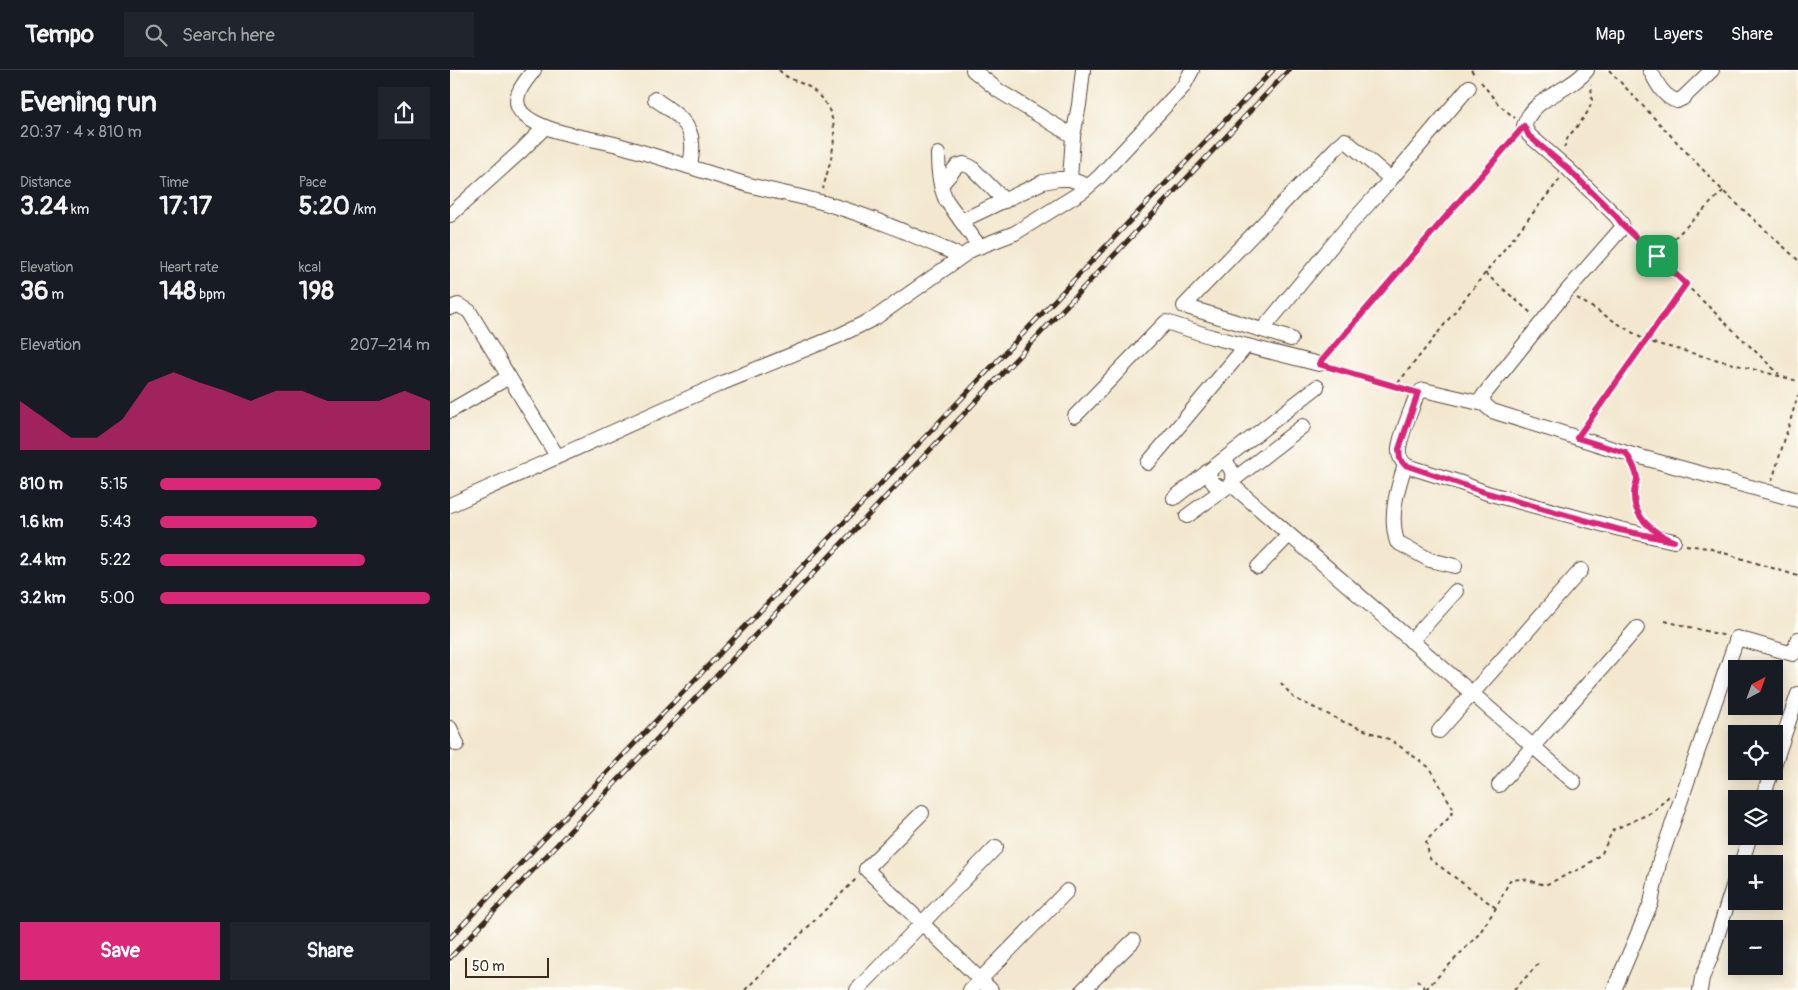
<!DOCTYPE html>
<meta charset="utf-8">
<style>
body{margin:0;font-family:Pangolin,sans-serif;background:#20242c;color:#f1f3f6;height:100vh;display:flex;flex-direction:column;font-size:19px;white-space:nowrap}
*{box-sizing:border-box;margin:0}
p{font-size:16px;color:#9ea1a6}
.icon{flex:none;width:28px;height:28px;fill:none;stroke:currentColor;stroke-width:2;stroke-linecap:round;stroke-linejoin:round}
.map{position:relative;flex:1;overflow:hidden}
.sheet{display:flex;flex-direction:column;background:#171b24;width:450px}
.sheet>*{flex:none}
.needle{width:32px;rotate:41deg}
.buttons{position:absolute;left:1278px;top:590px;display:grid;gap:10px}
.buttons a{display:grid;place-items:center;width:55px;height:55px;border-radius:0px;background:#171b24;box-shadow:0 2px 12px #0003;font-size:25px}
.scale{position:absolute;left:15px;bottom:12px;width:84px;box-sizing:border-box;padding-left:5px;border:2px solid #3b2a1e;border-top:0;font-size:14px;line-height:18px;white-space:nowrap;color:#3b2a1e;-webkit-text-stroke:4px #fdfcf7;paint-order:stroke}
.pin{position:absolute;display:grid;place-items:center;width:42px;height:42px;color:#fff;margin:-21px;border-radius:10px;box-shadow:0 2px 8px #0006}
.round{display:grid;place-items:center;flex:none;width:52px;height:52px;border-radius:0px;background:#20242c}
.head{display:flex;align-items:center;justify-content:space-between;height:85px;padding:0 20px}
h1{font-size:28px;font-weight:700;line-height:38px}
.figures{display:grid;grid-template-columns:repeat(3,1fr);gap:8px;height:85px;padding:5px 20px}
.figures div{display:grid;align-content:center}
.figures b{font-size:25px;font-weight:700}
.figures small{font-size:14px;font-weight:400}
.figures p{font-size:14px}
.chart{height:140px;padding:10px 20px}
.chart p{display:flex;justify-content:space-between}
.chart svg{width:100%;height:90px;margin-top:5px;fill:#db2777;opacity:.7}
.primary-button{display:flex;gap:10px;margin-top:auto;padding:10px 20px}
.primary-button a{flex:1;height:58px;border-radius:0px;background:#db2777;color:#fff;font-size:20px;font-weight:700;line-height:58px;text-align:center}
.primary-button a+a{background:#20242c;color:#f1f3f6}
ul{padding:0 20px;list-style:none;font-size:16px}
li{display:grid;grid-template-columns:80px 60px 1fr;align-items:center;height:38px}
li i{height:12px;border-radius:6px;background:#db2777}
header{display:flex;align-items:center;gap:30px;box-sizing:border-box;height:70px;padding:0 25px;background:#171b24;border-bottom:1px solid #363941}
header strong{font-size:24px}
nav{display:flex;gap:28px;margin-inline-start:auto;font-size:18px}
.search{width:350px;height:45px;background:#20242c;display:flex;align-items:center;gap:12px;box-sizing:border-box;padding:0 18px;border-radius:0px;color:#9ea1a6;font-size:19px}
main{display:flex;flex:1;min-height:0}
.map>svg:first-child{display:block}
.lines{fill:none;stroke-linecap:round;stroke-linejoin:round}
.minor-casing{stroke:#574639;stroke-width:16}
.path{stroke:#574639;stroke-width:2;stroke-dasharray:4 4;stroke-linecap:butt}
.minor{stroke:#fff;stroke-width:14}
.rail-casing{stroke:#3b2a1e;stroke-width:5}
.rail{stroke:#fdfcf7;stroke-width:3;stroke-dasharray:9;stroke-linecap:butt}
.route-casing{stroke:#fff;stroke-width:10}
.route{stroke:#db2777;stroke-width:6}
</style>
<header>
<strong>Tempo</strong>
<div class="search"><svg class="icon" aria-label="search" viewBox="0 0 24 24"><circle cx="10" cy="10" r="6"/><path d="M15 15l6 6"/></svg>Search here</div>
<nav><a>Map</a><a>Layers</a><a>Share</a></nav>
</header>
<main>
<section class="sheet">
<div class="head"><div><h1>Evening run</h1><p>20:37 · 4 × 810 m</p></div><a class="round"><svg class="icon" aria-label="share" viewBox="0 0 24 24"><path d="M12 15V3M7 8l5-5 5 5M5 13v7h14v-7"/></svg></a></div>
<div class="figures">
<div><p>Distance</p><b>3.24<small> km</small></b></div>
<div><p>Time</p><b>17:17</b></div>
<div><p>Pace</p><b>5:20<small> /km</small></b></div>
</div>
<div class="figures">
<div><p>Elevation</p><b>36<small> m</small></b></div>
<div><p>Heart rate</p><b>148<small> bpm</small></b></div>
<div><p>kcal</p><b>198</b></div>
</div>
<div class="chart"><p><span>Elevation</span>207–214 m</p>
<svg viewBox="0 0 160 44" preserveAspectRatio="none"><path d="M0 44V20L10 29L20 38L30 38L40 29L50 11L60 6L70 11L80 15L90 20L100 15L110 15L120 20L130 20L140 20L150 15L160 20V44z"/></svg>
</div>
<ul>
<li><b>810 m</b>5:15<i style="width:82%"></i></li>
<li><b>1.6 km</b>5:43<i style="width:58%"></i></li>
<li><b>2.4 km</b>5:22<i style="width:76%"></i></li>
<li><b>3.2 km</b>5:00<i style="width:100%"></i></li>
</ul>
<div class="primary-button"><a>Save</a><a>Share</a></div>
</section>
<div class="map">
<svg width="1348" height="920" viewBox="0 0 1348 920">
<rect width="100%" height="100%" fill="#fdfcf7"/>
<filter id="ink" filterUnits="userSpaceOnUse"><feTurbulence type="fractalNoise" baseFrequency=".02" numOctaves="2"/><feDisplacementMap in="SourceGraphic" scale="10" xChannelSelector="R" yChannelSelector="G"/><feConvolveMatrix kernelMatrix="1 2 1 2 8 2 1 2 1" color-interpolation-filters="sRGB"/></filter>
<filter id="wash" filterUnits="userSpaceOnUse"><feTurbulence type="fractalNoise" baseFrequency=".0096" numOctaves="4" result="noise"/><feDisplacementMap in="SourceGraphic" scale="20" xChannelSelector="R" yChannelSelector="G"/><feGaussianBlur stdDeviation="1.12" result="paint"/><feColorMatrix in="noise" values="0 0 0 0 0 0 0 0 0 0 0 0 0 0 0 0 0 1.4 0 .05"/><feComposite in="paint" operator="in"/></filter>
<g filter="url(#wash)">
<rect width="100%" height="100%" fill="#f3e8cf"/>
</g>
<g filter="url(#ink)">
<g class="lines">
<defs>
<g id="minor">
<path d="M84,0C75,12 59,28 72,43C91,63 142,68 168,75C210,87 251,101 292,113C322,122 354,126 384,136C428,149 469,168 511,186"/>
<polyline points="523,0 549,21 623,66"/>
<path d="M1137,0C1120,22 1083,26 1074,56L1079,65L1118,99L1166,146L1172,154L1171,159L1116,222L1033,326L1034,334L1042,341L1176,383L1348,430"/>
<path d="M1200,0C1207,13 1212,26 1227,31L1233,28L1262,0"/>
<path d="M205,29C220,40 241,51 242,73C243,80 241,89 240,96"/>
<path d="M488,84C488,100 489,115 496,130L529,176"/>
<polyline points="620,109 623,66 629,35 633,0"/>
<polyline points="941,109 1019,17"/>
<polyline points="491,115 507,96 514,94 521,97 555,131"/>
<polyline points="0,145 71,81 95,57"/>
<polyline points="511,151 593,112 609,109 620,109 638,116"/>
<polyline points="0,238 8,235 19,241 107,386"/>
<polyline points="812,260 894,161 941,109 895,70 887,77 734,236 841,269"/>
<path d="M1034,334L974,320L971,321L966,327C961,341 951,363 949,378C948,386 952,394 960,397L1011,413L1037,423L1170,459L1224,471"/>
<polyline points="0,341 59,307"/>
<polyline points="625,346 716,252 762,267 869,294"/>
<polyline points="698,393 796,276"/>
<path d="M955,395C947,420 939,446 947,472L980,490L1005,496"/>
<path d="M757,402L764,414L774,419L781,414C784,403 782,398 773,390"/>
<polyline points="782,411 853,356"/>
<polyline points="781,414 1124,712"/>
<polyline points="724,428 867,317"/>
<polyline points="0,435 272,313 388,266 425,248 521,180 565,163 633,121 649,107 733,17 742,0"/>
<polyline points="737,446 774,419"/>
<polyline points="808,497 839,465"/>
<polyline points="961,571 1006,521"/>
<polyline points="0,658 7,674"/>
<polyline points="989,661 1131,500"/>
<polyline points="1324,695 1348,624"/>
<polyline points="1049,715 1187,558"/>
<polyline points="1312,729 1322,701"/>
<polyline points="472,743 416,799 541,920"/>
<polyline points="1291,794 1300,766"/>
<polyline points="407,920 546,777"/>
<polyline points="520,920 617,821"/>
<polyline points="633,920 683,871"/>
<polyline points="1164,920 1201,833 1209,793 1287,568 1343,584 1348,569"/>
<polyline points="1250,920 1252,908 1260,889 1286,807"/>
</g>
</defs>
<use href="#minor" class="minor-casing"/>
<g class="path">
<path d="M329,0C338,10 348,11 359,17C364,20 369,26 373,30C394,58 380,89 373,119"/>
<polyline points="1021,0 1026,6"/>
<polyline points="1159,0 1273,121 1348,190"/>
<polyline points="1031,12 1049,35 1065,48"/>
<polyline points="1114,78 1118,67 1130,53 1139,40 1142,30 1141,14"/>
<polyline points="1183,164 1329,304"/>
<polyline points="1207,185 1273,121"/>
<polyline points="1035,203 1082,244"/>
<polyline points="1127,228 1196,271 1348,311"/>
<polyline points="877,285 1066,66"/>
<polyline points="880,297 957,320"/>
<polyline points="948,313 1110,109"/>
<polyline points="1135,357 1236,214"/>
<path d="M1184,398C1189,421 1179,428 1194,451"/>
<polyline points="1322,411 1348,325"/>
<polyline points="1236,475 1258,478 1348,506"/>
<polyline points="1215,551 1276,566"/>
<polyline points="831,613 844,628 896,653 941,670 980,698 1004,740 997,750 976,771 980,789 1046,838"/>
<polyline points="967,910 977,920"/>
<polyline points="976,919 1029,864 1046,838 1060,810 1074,809 1095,815 1134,797 1152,783 1163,760 1203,742 1219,726"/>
<polyline points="295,920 407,808"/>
<polyline points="1064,920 1089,893"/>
</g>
<use href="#minor" class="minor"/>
<defs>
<g id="rail">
<polyline points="0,868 823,0"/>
<polyline points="0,888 839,0"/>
</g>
</defs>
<use href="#rail" class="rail-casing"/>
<use href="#rail" class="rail"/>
</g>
</g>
<g class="lines" filter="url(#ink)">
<defs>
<path id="route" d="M1074,56L1079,66L1118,99L1166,146L1172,154L1236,214L1127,368L1176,383C1181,391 1186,399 1187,408C1187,413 1184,418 1184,424C1183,448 1204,463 1224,471L1170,460L1037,423L955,395L950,389L949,379L968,323L869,294Z"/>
</defs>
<use href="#route" class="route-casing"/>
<use href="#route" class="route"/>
</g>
</svg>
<div class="buttons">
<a><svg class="needle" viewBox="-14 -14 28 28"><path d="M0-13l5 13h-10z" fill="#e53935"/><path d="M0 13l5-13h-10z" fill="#9ea1a6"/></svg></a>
<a><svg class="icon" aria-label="locate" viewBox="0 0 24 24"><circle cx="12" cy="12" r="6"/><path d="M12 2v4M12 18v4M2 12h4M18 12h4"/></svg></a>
<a><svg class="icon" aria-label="layers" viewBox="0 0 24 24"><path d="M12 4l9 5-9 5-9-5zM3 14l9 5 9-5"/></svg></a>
<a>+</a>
<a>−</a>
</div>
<div class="scale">50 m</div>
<div class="pin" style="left:1207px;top:186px;background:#1e9e55"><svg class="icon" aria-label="arrive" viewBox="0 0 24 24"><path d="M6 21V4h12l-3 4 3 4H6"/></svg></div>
</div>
</main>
